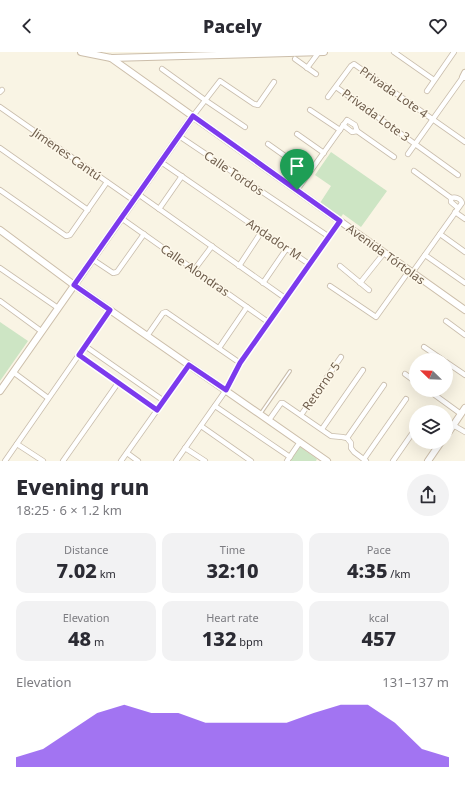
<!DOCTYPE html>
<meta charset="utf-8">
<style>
body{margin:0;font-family:"Noto Sans",sans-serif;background:#f2f2f3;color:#2b2b33;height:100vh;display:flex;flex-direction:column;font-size:15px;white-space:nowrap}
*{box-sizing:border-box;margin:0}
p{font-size:13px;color:#7c7c81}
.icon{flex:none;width:22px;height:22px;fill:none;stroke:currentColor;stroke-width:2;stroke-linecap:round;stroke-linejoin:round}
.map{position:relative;height:409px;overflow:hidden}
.sheet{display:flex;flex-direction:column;background:#fff;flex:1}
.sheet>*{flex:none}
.needle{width:26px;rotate:293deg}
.controls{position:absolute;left:409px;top:301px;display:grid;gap:8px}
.controls a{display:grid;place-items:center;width:44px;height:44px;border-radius:50%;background:#fff;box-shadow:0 4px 16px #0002;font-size:20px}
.pin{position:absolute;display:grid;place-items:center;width:34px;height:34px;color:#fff;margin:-41px -17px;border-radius:50% 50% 50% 0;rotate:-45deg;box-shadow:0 0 4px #0007}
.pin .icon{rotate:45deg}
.round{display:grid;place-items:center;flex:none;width:42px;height:42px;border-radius:21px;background:#f2f2f3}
.summary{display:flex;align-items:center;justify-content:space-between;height:68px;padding:0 16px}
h1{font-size:22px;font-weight:800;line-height:30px}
.figures{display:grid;grid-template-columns:repeat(3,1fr);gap:6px;height:68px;padding:4px 16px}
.figures div{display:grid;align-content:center;border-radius:10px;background:#f2f2f3;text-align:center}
.figures b{font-size:20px;font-weight:800}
.figures small{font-size:11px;font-weight:400}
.figures p{font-size:11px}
.chart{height:112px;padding:8px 16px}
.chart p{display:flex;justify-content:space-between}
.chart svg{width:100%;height:72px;margin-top:4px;fill:#7c3aed;opacity:.7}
header{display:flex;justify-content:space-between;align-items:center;height:52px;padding:0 16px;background:#fff;font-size:18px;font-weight:800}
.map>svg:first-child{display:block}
.green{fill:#cde5c4}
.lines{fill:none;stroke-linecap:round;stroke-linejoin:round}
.lane-casing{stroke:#c9bdac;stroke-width:4}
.street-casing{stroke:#c9bdac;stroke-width:6}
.secondary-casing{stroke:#ccbeaa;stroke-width:8}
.lane{stroke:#fff;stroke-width:2}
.street{stroke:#fff;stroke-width:4.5}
.secondary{stroke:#fff;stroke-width:6}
.route-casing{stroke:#fff;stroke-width:8}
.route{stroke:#7c3aed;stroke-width:5}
.labels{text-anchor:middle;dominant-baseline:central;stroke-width:3;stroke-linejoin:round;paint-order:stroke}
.street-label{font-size:12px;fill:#6f5e4d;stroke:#fdf8ea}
</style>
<header><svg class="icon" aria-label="back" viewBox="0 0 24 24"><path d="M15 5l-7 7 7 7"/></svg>Pacely<svg class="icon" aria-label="heart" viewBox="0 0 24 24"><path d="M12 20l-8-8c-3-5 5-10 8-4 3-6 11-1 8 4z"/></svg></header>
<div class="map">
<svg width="465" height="409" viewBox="0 0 465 409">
<rect width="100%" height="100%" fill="#f9f4e4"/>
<g class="green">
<polygon points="331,100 387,139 361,175 343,162 341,165 320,151 331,134 315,123"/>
<polygon points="0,270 28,289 0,329"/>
<polygon points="299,394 317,407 316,409 288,409"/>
</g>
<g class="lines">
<defs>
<polyline id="lane" points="261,361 290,319"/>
<g id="street">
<polyline points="394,0 434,28"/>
<polyline points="295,7 316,22"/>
<polyline points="307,16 319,0"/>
<polyline points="162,17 205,48 245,75"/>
<polyline points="336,35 458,123"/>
<polyline points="427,39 454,0"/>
<polyline points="0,40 2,38"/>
<polyline points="328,45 351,14 354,12 465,90"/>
<polyline points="0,55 133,148"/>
<polyline points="310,58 340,78"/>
<polyline points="193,64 220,29 254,52 258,53 274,30"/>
<polyline points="343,73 352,80 357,79"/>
<polyline points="297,82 324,101"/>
<polyline points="179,84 328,184"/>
<polyline points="268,92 309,121"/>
<polyline points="0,96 88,158"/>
<polyline points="408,102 463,25 465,26"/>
<polyline points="161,110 309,212"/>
<polyline points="0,138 66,184 70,183 107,130"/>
<polyline points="297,138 347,68 355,73 357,79 394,105"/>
<polyline points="138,142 285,246"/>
<polyline points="451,146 451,150 458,156"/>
<polyline points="159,157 182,124"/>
<polyline points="455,160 465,167"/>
<polyline points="121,166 268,270"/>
<polyline points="440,182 465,200"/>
<polyline points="425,203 465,231"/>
<polyline points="92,207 113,221 117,220 144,182"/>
<polyline points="239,214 262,179"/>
<polyline points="340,214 369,238"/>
<polyline points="0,216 58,256"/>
<polyline points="194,218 212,194"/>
<path d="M412,221L462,151C461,146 455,145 451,146L414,119"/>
<polyline points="263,231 287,196"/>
<polyline points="360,231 384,201"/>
<polyline points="330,234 376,265 409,219"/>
<polyline points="0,249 41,279"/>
<polyline points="446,269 465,283"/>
<polyline points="147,284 163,261 166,260 240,311"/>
<polyline points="85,294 164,349"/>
<polyline points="424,295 443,308"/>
<polyline points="219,296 247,255"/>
<polyline points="79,303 157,358"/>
<polyline points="446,310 465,323"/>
<polyline points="13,320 48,346"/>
<polyline points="405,322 416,330"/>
<polyline points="428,338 461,362"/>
<polyline points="215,354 290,405"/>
<polyline points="301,363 341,305"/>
<polyline points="269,368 281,351 283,351 331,384 342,385 347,386 351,391 351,396 354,400 366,409"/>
<polyline points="453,373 465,380"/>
<polyline points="201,374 251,409"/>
<polyline points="322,377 363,318"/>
<polyline points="347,386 384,333"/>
<polyline points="17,392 43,409"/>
<polyline points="185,396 205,409"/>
<polyline points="127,401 138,409"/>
<polyline points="364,407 406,347"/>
<polyline points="5,409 110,258"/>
<polyline points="63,409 118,331"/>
<polyline points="121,409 189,313"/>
<polyline points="176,409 226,338 240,311 340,169"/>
<polyline points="287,409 300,390"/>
<polyline points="393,409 416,376"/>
</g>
<g id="secondary">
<polyline points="81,0 111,6 324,0"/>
<polyline points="111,6 465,258"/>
<polyline points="463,25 465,21"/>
<polyline points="0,178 74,233 327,409"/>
<polyline points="0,339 193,64"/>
<polyline points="446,384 465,356"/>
<polyline points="428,409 441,390"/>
</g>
</defs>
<use href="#lane" class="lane-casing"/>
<use href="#street" class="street-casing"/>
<use href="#secondary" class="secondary-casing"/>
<use href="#lane" class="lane"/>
<use href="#street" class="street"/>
<use href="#secondary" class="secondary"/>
</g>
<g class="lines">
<defs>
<polygon id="route" points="193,64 340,169 240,311 226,338 189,313 157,358 79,303 110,258 74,233"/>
</defs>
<use href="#route" class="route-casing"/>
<use href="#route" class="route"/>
</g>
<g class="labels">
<g class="street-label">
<text transform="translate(394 40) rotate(35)">Privada Lote 4</text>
<text transform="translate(376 63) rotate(36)">Privada Lote 3</text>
<text transform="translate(67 102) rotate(35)">Jimenes Cantú</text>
<text transform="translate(234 121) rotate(34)">Calle Tordos</text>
<text transform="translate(274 187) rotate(34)">Andador M</text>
<text transform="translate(386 202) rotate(36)">Avenida Tórtolas</text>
<text transform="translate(195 218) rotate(35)">Calle Alondras</text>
<text transform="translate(321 334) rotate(-55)">Retorno 5</text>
</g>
</g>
</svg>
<div class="controls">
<a><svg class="needle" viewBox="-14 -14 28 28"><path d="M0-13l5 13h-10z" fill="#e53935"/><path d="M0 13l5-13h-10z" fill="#7c7c81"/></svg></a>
<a><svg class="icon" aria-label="layers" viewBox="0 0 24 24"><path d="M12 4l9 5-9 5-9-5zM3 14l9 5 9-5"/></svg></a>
</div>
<div class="pin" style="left:297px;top:138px;background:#1e9e55"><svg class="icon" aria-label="arrive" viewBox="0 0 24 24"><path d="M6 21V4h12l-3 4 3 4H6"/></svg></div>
</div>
<section class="sheet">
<div class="summary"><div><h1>Evening run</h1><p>18:25 · 6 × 1.2 km</p></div><a class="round"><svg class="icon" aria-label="share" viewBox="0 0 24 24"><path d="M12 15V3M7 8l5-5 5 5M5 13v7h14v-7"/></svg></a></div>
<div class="figures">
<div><p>Distance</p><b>7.02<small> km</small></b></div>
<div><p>Time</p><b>32:10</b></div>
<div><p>Pace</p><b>4:35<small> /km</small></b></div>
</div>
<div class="figures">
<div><p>Elevation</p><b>48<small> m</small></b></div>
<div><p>Heart rate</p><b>132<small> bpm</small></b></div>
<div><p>kcal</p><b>457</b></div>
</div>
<div class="chart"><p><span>Elevation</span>131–137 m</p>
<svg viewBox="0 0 160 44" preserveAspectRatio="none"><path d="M0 44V38L10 33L20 22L30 11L40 6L50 11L60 11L70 17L80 17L90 17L100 17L110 11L120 6L130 6L140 17L150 33L160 38V44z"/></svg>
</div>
</section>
